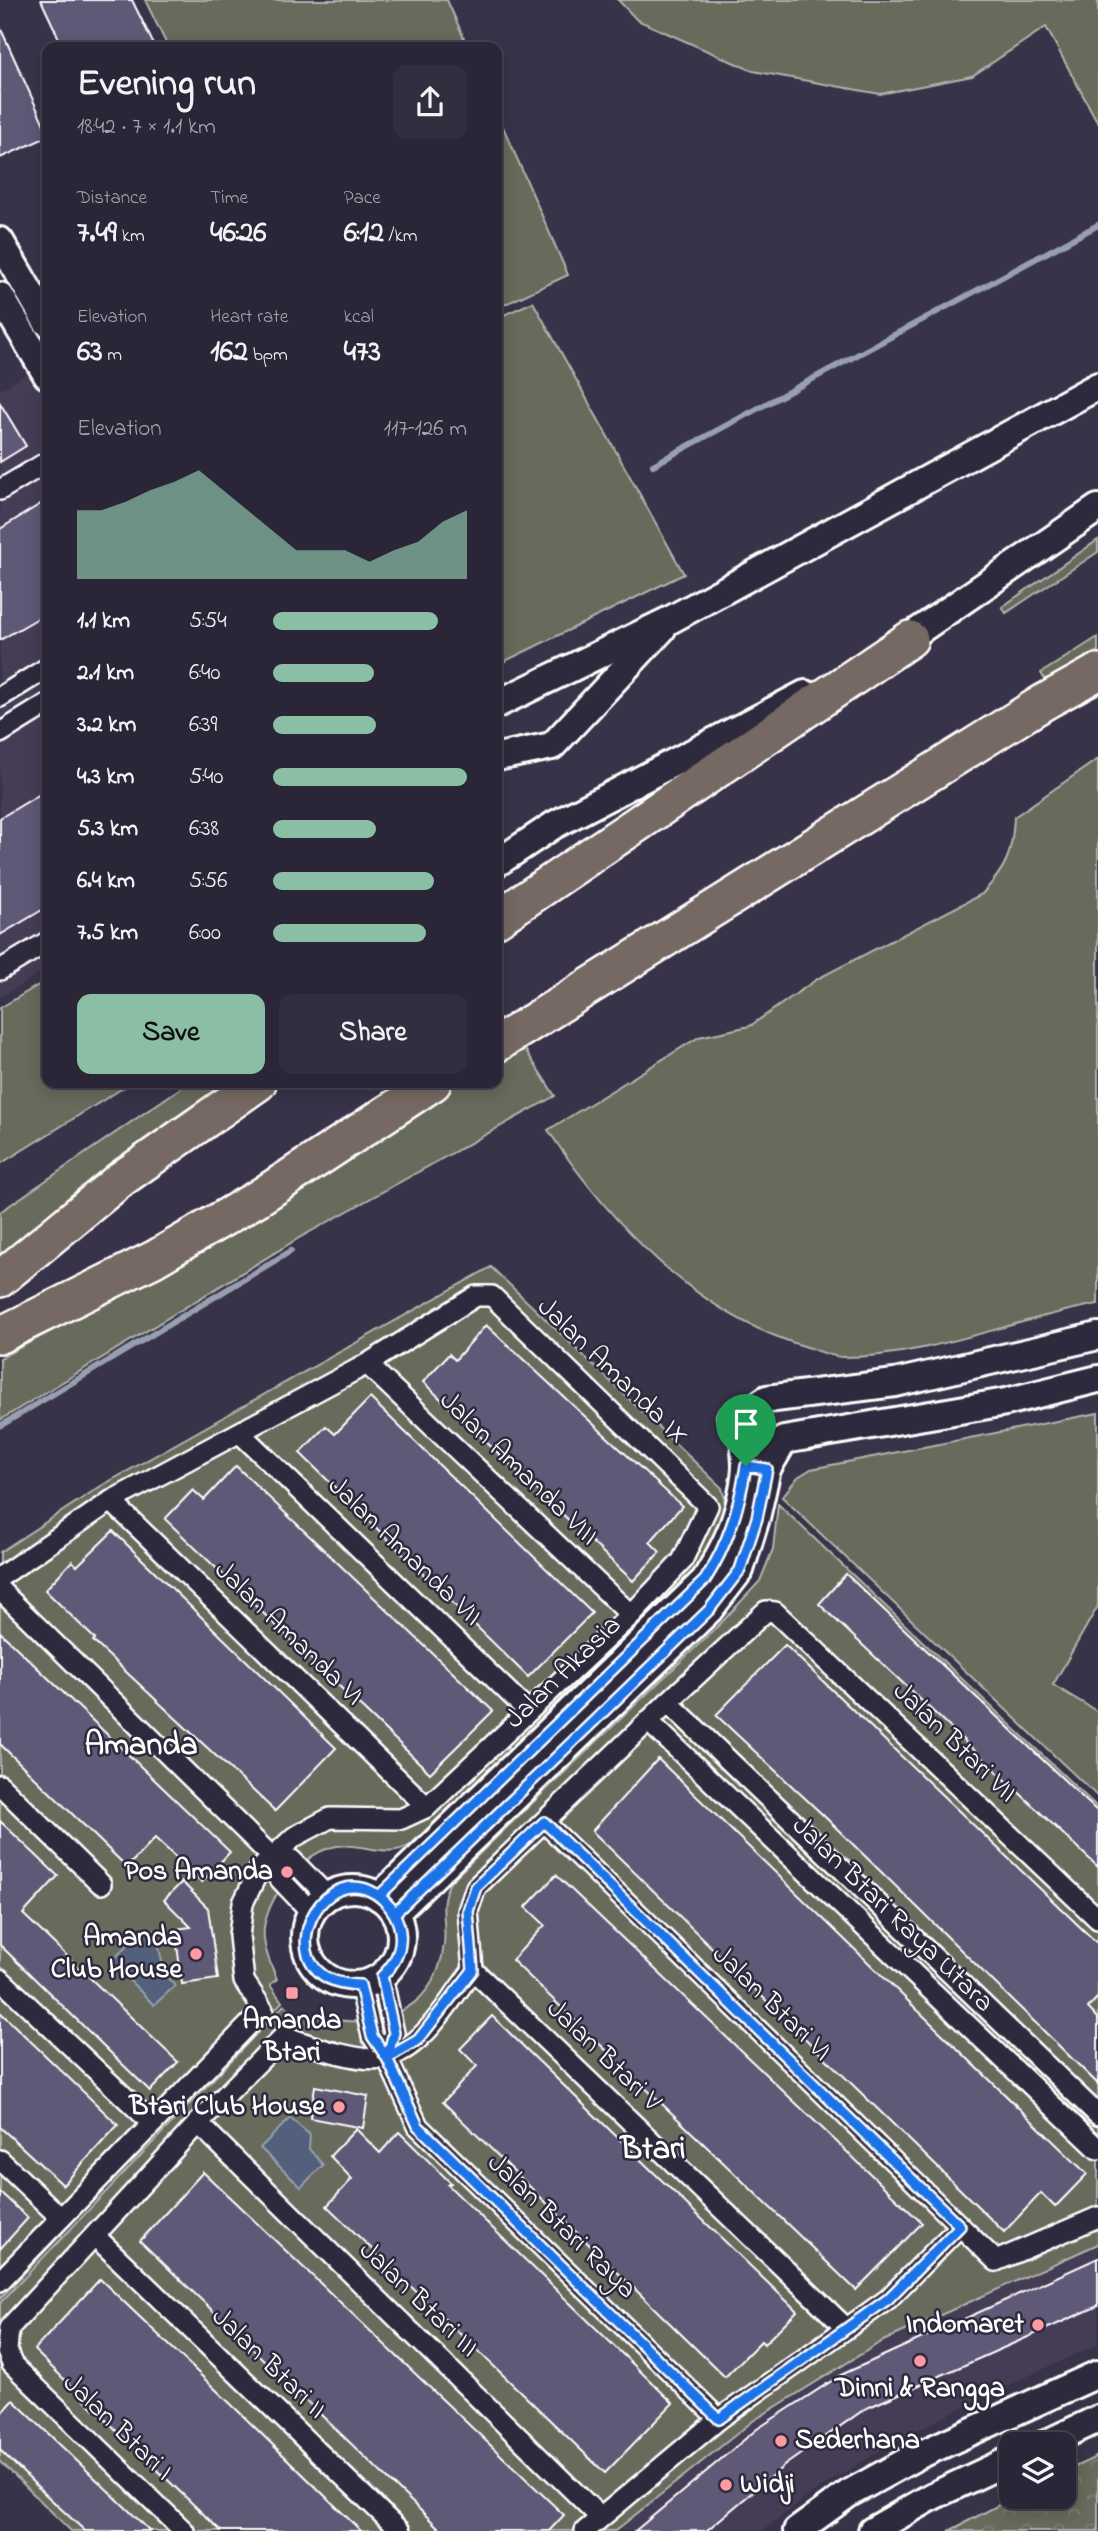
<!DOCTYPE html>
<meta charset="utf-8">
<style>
body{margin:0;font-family:"Indie Flower",sans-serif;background:#332e3f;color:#f1f3f6;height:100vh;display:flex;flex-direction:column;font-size:26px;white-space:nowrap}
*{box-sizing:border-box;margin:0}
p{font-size:23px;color:#a6a5ad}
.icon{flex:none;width:38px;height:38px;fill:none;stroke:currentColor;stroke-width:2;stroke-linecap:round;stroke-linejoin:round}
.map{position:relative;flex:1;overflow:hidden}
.details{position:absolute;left:42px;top:42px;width:460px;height:1046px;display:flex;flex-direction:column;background:#2b2637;border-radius:14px;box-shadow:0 4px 18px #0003,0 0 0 2px #474352}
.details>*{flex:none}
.fabs{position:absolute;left:999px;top:2432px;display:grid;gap:14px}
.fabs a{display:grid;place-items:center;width:77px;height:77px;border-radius:14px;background:#2b2637;box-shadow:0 4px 18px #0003,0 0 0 2px #474352;font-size:35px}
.pin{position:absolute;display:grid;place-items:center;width:60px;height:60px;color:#fff;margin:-72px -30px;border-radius:50% 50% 50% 0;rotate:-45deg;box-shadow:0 0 7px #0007}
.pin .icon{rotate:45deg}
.round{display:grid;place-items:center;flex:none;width:74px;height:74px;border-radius:14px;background:#332e3f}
.overview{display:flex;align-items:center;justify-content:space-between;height:119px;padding:0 35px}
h1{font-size:38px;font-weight:700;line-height:52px}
.metrics{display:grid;grid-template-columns:repeat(3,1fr);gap:10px;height:119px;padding:7px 35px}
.metrics div{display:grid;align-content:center}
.metrics b{font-size:30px;font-weight:700}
.metrics small{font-size:19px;font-weight:400}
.metrics p{font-size:19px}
.chart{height:196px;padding:14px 35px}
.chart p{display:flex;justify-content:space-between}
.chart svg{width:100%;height:126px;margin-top:7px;fill:#8abfa5;opacity:.7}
.action{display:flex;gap:14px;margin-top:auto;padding:14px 35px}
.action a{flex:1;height:80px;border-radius:14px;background:#8abfa5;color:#111;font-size:28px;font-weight:700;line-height:80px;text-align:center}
.action a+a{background:#332e3f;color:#f1f3f6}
ul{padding:0 35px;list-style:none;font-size:23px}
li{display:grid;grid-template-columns:112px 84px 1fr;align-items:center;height:52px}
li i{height:18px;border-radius:9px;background:#8abfa5}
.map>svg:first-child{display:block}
.built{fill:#443e57}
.grass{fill:#676a5c;stroke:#b3b4ae;stroke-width:2}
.park{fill:url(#park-crowns);stroke:#b3b4ae;stroke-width:2}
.water{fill:#53617c;stroke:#98a0b0;stroke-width:2}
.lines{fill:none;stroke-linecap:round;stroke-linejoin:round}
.stream{stroke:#98a0b0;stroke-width:6}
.building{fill:#5f5977;stroke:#fff;stroke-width:2}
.street-casing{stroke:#fff;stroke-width:24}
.secondary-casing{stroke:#fff;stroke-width:32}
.highway-casing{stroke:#fff;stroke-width:40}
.street{stroke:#2f2a3d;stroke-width:19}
.secondary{stroke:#2f2a3d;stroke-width:26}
.highway{stroke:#766964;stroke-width:35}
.route-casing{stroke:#fff;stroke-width:14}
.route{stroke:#1a73e8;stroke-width:9}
.poi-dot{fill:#ff9aa2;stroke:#2f2a3d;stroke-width:2.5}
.labels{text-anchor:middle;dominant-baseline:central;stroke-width:5;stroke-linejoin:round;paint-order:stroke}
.street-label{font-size:28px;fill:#fff;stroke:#2f2a3d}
.poi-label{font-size:28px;font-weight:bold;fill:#fff;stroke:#2f2a3d;text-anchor:end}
.quarter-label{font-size:32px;font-weight:bold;fill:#fff;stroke:#2f2a3d}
</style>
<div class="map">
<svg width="1098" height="2531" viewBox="0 0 1098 2531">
<defs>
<pattern id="park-crowns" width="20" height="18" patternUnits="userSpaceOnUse" patternTransform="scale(1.75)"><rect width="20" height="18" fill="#676a5c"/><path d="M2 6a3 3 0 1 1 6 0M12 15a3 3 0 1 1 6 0" fill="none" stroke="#7e8074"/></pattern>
</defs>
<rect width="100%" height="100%" fill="#393349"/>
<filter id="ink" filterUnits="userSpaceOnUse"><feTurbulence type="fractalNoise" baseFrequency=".0143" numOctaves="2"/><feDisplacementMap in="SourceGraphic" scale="14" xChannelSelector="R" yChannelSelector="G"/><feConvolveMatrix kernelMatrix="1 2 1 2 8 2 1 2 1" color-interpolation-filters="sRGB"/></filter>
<g filter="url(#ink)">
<g class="built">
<polygon points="35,369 47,390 47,969 0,997 0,390"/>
<polygon points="1098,2246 1098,2344 976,2400 882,2449 808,2496 762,2531 618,2531 754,2422 882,2343"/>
</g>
<g class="grass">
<polygon points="145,0 447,0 468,47 168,47"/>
<polygon points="618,0 1098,0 1098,123 1046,27 972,76 880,94 753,71 637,20"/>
<polygon points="497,113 568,275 497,308"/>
<polygon points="533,302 684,574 497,665 497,318"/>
<polygon points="1098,540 1098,552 1006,613 1002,607"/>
<polygon points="1098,637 1098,651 1045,680 1041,673"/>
<path d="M1098,759V1304C1014,1319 930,1357 843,1357C832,1357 819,1351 807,1347C697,1316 610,1223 548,1130L699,1037L750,1026L817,979L982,894C1007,867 1012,854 1014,817Z"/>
<polygon points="47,980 47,1083 131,1083 0,1164 0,1008"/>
<polygon points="521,1043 555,1096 299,1238 0,1420 0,1358 150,1279 349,1145 453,1083 497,1083 497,1057"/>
<polygon points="188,1083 232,1083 0,1260 0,1212"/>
<path d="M491,1267L722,1488L727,1510L707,1554L682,1587L410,1845C387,1859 362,1842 337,1846C303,1852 270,1894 264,1927C262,1945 270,1963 277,1979L270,1985L282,2002L0,2299V1552L101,1486Z"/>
<polygon points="1098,1413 1098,1606 1053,1685 1098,1712 1098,1797 782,1497 798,1477 811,1469"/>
<path d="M778,1504L1098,1808V2244L881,2342L753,2421L615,2531H71L0,2461V2303L284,2005L298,2016L303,2012C365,2034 436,2019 444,1944C447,1920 437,1903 451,1881L722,1622L760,1581L773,1549Z"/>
</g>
<polygon class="park" points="1098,2456 1098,2531 949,2531 1014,2497 1064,2497 1064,2472"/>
<g class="water">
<polygon points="144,1928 155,1930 165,1975 175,1986 154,2005 111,1962"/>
<polygon points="290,2118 310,2135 309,2149 323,2165 301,2187 260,2148"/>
</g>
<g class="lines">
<g class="stream">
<polyline points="653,465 1098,225"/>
<polyline points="0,1426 291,1251"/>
</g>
</g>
<g class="building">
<polygon points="41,0 132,0 155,47 63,47"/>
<polygon points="0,27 47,131 47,137 0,158"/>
<polygon points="0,403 26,446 0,462"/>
<polygon points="47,500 47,613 0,640 0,529"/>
<polygon points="47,790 47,907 0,935 0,818"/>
<polygon points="486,1325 682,1506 650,1542 660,1552 633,1581 423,1382 449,1354 455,1360"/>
<polygon points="370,1398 592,1613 528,1677 300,1453 326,1426 335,1434"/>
<polygon points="236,1466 493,1711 430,1773 165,1519 193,1490 204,1500"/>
<polygon points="113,1531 336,1748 275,1811 93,1641 95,1639 45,1590 72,1561 77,1566"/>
<polygon points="846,1574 1098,1812 1098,1867 819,1604"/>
<polygon points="0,1632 230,1852 202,1882 155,1838 127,1867 0,1744"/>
<polygon points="785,1645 1098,1944 1098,1997 1088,2008 1098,2019 1098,2084 823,1815 716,1715"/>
<polygon points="658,1759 1087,2174 1055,2207 1041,2193 1004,2232 592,1831"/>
<polygon points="0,1821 58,1876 23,1914 178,2062 150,2091 0,1945"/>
<polygon points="556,1875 922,2223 856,2290 512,1960 545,1925 526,1907"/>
<polygon points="182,1882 208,1908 218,1979 182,1984 175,1929 191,1927 164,1900"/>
<polygon points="0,2012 118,2125 63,2185 0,2127"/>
<polygon points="492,2016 797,2311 764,2344 761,2341 725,2377 443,2102 477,2066 460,2049"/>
<polygon points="315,2086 368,2096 363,2128 310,2118"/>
<polygon points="356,2129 380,2153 399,2132 451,2183 448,2185 673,2403 605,2473 327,2206 352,2179 330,2156"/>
<polygon points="203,2172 564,2515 549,2531 442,2531 140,2241"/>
<polygon points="0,2192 28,2218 0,2249"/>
<polygon points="1098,2258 1098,2306 865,2409 785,2465 706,2531 635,2531 757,2429 841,2375"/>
<polygon points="100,2279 235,2408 361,2531 221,2531 174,2486 34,2350"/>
<polygon points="13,2400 118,2500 150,2531 85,2531 44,2493 0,2450 0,2414"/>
</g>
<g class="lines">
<defs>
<g id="street">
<polyline points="0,490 47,462"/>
<polyline points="0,697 47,668"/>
<polyline points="0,733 47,704"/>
<polyline points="0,970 47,942"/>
<polyline points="367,1364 631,1615"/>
<polyline points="727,1417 742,1435"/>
<polyline points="240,1433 528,1711"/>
<polyline points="111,1501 427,1807"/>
<polyline points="0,1577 111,1501 367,1364 476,1296 492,1296 708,1506 682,1561 631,1615 427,1807 401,1819 330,1818 294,1837 259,1870 243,1903 239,1936 244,1981 263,2010 0,2281"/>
<polyline points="0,1590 272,1857"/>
<polyline points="668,1702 1098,2115"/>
<polyline points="648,1721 1098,2149"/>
<polyline points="0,1785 101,1884"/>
<polyline points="544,1822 960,2226"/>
<polyline points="272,1857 292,1860 327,1896"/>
<polyline points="272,1857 277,1876 312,1913"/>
<polyline points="473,1970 846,2328"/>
<polyline points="382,1976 394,2033 387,2058"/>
<polyline points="0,1979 152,2123"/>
<polyline points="360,1985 372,2036 387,2058 418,2126 719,2419"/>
<polyline points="198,2123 600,2517"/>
<polyline points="0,2160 60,2217"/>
<polyline points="96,2237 400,2531"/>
<path d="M184,2531L12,2364L7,2351L9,2328L198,2123L284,2036C309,2045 363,2065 388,2057C426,2045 450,1999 473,1970L468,1911L476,1887L668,1702L766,1611L775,1612L1098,1919"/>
<polyline points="585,2531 719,2419 888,2299 960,2226 996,2261 1098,2217"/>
</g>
<g id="secondary">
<polyline points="0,241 47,322"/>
<polyline points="0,296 47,375"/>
<polyline points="895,647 1098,508"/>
<polyline points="497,704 670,620 1098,386"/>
<polyline points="497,757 552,746 662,629"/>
<polyline points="497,863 554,825 805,694"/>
<circle cx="353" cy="1937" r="48"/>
<path d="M379,1897L705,1580C719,1557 732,1534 739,1507C742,1495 746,1478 746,1465C745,1435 737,1418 767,1399L895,1383L1098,1336"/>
<polyline points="395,1913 709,1610 740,1570 756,1518 767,1469 784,1440 1006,1402 1098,1379"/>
<polyline points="1043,2445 1098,2419"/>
<polyline points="797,2531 848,2494 915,2457 1098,2374"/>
<polyline points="872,2531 933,2496 1012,2459"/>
</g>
<g id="highway">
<polyline points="497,919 910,639"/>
<polyline points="497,1044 1044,702 1098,672"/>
<polyline points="0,1279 121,1179 258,1083"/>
<polyline points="0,1335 154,1259 258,1198 433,1083"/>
</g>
</defs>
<use href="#street" class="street-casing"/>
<use href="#secondary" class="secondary-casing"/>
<use href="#highway" class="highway-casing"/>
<use href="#street" class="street"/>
<use href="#secondary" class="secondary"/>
<use href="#highway" class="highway"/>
</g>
</g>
<g class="lines" filter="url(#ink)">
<defs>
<path id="route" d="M746,1466C739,1509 728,1544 705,1580L379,1896C406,1919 408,1952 382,1976L394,2033L387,2058L418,2040L473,1970L468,1911L476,1887L544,1822L960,2226L888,2299L719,2419L418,2126L387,2058L372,2036L360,1985C251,1983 331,1827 395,1913L709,1610L740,1570L757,1518L767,1469L746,1466"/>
</defs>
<use href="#route" class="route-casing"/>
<use href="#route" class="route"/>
</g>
<g class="poi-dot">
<circle cx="287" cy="1872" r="7"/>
<circle cx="196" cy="1954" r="7"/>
<rect x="285" y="1986" width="14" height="14" rx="3.5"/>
<circle cx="339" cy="2107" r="7"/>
<circle cx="1038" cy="2325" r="7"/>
<circle cx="920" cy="2361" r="7"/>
<circle cx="781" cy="2441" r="7"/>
<circle cx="726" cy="2485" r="7"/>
</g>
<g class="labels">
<g class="street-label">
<text transform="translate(612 1372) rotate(44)">Jalan Amanda IX</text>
<text transform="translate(518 1469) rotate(44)">Jalan Amanda VIII</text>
<text transform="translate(404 1552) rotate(44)">Jalan Amanda VII</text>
<text transform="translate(288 1634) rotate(44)">Jalan Amanda VI</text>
<text transform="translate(564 1673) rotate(-44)">Jalan Akasia</text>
<text transform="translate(954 1743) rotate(44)">Jalan Btari VII</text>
<text transform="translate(892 1915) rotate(44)">Jalan Btari Raya Utara</text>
<text transform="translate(771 2004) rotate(44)">Jalan Btari VI</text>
<text transform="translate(603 2056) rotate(44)">Jalan Btari V</text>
<text transform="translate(561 2227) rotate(44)">Jalan Btari Raya</text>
<text transform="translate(418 2300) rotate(44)">Jalan Btari III</text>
<text transform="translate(268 2364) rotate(44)">Jalan Btari II</text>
<text transform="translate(117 2428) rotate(44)">Jalan Btari I</text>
</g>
<g class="poi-label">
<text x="273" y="1872">Pos Amanda</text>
<text x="182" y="1938">Amanda<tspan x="182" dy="32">Club House</tspan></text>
<text x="292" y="2021" text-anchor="middle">Amanda<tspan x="292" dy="32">Btari</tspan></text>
<text x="325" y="2107">Btari Club House</text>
<text x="1024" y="2325">Indomaret</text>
<text x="920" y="2389" text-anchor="middle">Dinni &amp; Rangga</text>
<text x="795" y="2441" text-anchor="start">Sederhana</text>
<text x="740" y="2485" text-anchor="start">Widji</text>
</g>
<g class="quarter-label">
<text x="141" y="1746">Amanda</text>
<text x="653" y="2150">Btari</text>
</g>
</g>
</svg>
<div class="fabs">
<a><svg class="icon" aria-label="layers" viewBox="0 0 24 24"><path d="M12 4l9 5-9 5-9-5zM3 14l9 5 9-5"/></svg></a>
</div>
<div class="pin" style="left:746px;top:1466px;background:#1e9e55"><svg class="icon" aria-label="arrive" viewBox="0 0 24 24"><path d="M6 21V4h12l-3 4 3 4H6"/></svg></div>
<section class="details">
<div class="overview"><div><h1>Evening run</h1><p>18:42 · 7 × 1.1 km</p></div><a class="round"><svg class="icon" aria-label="share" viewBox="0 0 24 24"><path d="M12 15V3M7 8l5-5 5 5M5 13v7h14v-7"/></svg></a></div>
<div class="metrics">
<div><p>Distance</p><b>7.49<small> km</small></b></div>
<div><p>Time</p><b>46:26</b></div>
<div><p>Pace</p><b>6:12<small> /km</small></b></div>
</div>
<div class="metrics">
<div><p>Elevation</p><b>63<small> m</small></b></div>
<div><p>Heart rate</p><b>162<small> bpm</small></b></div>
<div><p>kcal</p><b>473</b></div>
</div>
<div class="chart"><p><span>Elevation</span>117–126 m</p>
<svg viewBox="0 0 160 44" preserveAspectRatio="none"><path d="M0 44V20L10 20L20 17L30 13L40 10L50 6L60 13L70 20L80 27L90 34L100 34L110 34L120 38L130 34L140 31L150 24L160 20V44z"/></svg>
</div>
<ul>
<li><b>1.1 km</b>5:54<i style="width:85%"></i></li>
<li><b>2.1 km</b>6:40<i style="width:52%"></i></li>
<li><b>3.2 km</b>6:39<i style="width:53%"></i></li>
<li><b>4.3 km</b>5:40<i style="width:100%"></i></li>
<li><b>5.3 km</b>6:38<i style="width:53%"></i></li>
<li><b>6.4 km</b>5:56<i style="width:83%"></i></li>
<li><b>7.5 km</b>6:00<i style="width:79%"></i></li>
</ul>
<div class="action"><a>Save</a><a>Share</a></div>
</section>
</div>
